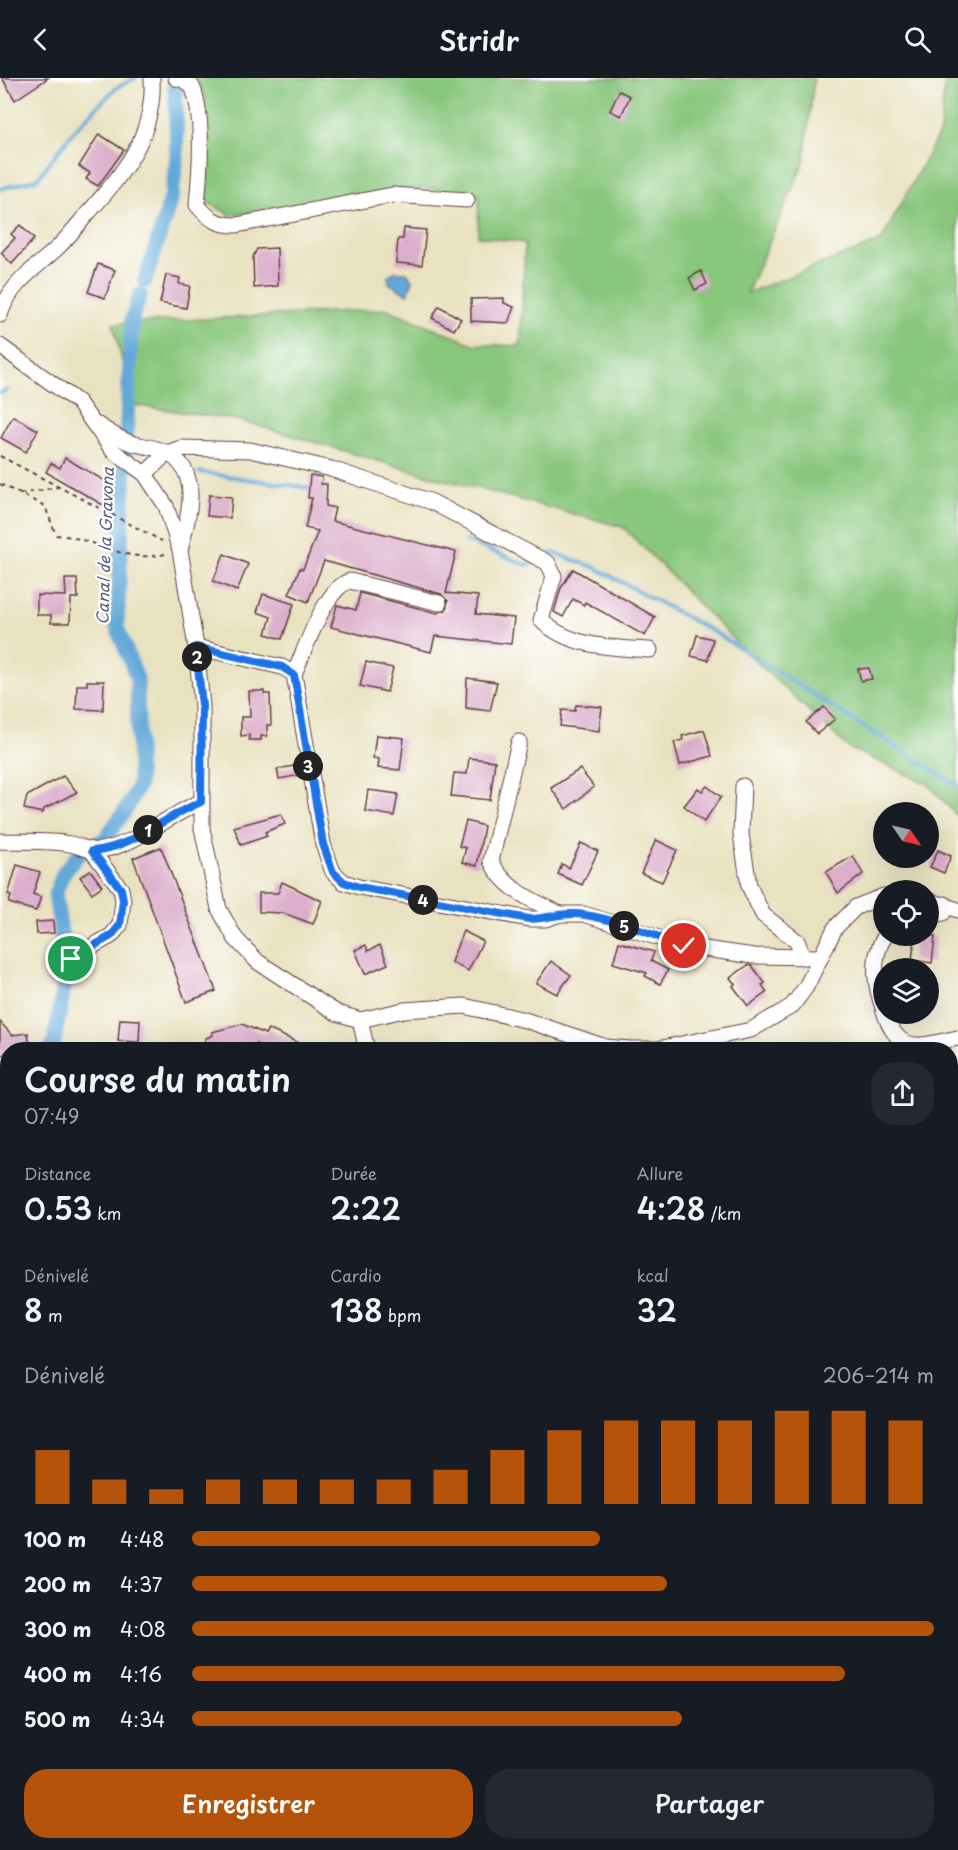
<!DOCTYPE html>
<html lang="fr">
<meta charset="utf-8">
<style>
body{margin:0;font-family:"Playpen Sans",sans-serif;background:#242831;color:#f1f3f6;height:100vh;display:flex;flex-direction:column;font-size:22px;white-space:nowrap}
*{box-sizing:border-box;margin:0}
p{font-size:20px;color:#9ea1a6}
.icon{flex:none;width:33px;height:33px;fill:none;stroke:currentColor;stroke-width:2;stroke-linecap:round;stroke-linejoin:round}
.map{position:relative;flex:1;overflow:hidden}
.panel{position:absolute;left:0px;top:964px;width:958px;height:808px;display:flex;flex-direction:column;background:#171b24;border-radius:24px 24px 0 0;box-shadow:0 6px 24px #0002}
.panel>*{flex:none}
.needle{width:39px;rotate:124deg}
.fabs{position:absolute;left:873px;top:724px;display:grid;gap:12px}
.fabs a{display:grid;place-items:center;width:66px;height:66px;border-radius:50%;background:#171b24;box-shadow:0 6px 24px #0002;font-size:30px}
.pin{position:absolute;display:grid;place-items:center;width:51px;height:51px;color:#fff;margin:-26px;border:3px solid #fff;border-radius:50%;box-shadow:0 2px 6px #0007}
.km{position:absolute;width:30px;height:30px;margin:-15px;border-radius:50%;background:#222;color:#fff;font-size:16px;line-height:30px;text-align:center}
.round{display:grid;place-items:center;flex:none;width:63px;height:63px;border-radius:24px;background:#242831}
.summary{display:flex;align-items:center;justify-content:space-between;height:102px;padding:0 24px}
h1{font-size:33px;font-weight:600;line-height:45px}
.stats{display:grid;grid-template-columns:repeat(3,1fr);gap:9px;height:102px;padding:6px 24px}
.stats div{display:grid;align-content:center}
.stats b{font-size:30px;font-weight:600}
.stats small{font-size:16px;font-weight:400}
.stats p{font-size:16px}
.chart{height:168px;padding:12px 24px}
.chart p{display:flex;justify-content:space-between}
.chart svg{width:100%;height:108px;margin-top:6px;stroke:#b45309;stroke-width:6}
.primary-button{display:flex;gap:12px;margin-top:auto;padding:12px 24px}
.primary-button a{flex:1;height:69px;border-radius:24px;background:#b45309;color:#fff;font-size:24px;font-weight:600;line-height:69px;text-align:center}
.primary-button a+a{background:#242831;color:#f1f3f6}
ul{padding:0 24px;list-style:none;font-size:20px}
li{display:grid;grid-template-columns:96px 72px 1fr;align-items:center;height:45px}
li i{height:15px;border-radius:8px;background:#b45309}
header{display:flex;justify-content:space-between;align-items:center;height:78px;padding:0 24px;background:#171b24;font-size:27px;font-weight:600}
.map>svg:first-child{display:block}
.green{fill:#88c67c;stroke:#697254;stroke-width:1.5}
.water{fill:#62a9d9;stroke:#566482;stroke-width:1.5}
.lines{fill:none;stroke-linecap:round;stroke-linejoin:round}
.stream{stroke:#62a9d9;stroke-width:4}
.canal{stroke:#62a9d9;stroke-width:15}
.building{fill:#dbaecb}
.minor-casing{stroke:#623c42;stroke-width:17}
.path{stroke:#623c42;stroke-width:2;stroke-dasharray:4.5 4.5;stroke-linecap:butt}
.minor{stroke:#fff;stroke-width:15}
.route-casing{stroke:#fff;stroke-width:12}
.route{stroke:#1a73e8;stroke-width:8}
.labels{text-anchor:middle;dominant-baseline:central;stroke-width:4.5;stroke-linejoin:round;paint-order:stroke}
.water-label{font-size:16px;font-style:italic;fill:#555d79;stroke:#fff}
</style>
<header><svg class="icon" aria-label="back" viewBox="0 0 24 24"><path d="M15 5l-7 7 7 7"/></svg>Stridr<svg class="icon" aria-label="search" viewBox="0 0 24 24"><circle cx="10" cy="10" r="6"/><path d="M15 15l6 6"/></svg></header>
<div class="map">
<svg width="958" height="1772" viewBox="0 0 958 1772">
<rect width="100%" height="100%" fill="#fff"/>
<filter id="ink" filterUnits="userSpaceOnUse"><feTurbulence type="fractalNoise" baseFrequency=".0167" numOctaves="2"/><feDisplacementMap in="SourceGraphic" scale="12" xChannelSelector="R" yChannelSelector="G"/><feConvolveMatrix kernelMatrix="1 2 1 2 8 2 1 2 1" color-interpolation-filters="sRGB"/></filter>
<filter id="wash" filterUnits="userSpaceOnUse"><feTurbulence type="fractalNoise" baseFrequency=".008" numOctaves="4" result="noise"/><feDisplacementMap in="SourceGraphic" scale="24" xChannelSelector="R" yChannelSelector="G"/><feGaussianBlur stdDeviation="1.35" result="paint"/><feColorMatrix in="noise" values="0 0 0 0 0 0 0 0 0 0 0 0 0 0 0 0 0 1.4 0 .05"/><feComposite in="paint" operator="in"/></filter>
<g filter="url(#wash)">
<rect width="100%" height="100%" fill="#e9e2c1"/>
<polygon class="green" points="196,0 814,0 804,84 747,215 881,163 940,54 945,0 958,0 958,739 928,706 849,670 749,577 623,449 423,396 238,342 133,327 113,246 387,231 473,266 520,268 525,165 478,158 479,117 424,110 231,137 205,123 205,19"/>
<polygon class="water" points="394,194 407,194 413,203 407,216 389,205 388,198"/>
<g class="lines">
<g class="stream">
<polyline points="0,111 37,101 76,50 116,10 135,0"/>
<polyline points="0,315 8,312"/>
<polyline points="199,394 309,410"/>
<polyline points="466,463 527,487 537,483"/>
<polyline points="546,478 553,475 594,489 719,557 958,708"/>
</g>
<g class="canal">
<polyline points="145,203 171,121 177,80 175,0"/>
<polyline points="50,972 54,965 67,892 55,816 64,794 79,776 105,761 127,730 139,706 137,600 117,549 132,241 140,217"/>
<polyline points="0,1050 8,1039"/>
</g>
</g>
<g id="blocks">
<g class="building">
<polygon points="2,0 48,0 15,22"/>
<polygon points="619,13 630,18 621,38 610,33"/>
<polygon points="99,56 124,72 98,108 86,101 90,95 79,88"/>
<polygon points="20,147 34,161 12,186 1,175 15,160 11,156"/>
<polygon points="404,150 426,152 422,187 396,185 398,161 403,161"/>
<polygon points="277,170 278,208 254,210 253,179 257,171"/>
<polygon points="98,186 115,192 105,220 88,214"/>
<polygon points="701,193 707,206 695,212 689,200"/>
<polygon points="166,197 180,200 179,206 190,208 186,230 160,225"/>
<polygon points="504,220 504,225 514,229 508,245 471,243 471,221"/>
<polygon points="439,228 461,241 454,252 432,240"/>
<polygon points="13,338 38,352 26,374 1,360"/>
<polygon points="65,380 114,408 103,427 46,394 51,385 60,390"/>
<polygon points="310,397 322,399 321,406 327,406 326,428 335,430 332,443 456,474 446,515 478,518 476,536 514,540 511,566 435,558 431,574 331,549 337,527 356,532 360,515 437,535 446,532 448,523 441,516 324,483 308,524 289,516 300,490 303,491 318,453 305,450 312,420 308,420"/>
<polygon points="209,417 232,419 230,440 207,438"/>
<polygon points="224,476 248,486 237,513 213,503"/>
<polygon points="573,491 655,539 645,558 585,524 584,527 573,521 563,539 554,534 561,510"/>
<polygon points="65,501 77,501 78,520 71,520 70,545 51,545 51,537 37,537 37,517 66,518"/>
<polygon points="263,516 294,526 282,561 266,556 271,539 257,534"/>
<polygon points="697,557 713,561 708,582 691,578"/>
<polygon points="366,584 393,590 387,614 360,608"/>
<polygon points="869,590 872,601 861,603 858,591"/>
<polygon points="467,600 497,604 490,633 466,630"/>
<polygon points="87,603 104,603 103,632 76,631 77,607 87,607"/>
<polygon points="249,613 264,613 264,616 270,616 271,647 267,647 267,658 261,658 261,662 249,662 249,657 241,658 241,639 250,639"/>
<polygon points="576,627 602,629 599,653 560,648 562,632 575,633"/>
<polygon points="824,629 835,641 817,656 806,644"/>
<polygon points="704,652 712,678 680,687 674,664 683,662 682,658"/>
<polygon points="376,657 404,660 400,692 378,690 379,681 373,680"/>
<polygon points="469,680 495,683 490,722 451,718 454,695 467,696"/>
<polygon points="300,687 301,697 279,701 277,691"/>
<polygon points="580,691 594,709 566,731 551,710"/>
<polygon points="63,698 77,714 44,731 43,735 24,731 27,718"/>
<polygon points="707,708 721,719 704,744 684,728 698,710 702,713"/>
<polygon points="368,712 398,716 394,738 365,733"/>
<polygon points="281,736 285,746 265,754 267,758 241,767 234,749"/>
<polygon points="466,743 484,748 477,788 462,784 466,770 459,768"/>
<polygon points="656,762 677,772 662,804 641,795"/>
<polygon points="581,765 598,773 582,807 558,796 562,786 569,790"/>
<polygon points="161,769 216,913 186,924 133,780"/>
<polygon points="938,772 951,778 944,795 930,789"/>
<polygon points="853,778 863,796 838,815 826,794"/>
<polygon points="17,787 40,794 33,816 41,819 36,833 9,825 11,818 8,817"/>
<polygon points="90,792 102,808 92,815 80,799"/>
<polygon points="282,804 322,823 313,846 283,835 259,834 259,815 278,815"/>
<polygon points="53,843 54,855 37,856 36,844"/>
<polygon points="463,853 483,863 468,893 451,884"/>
<polygon points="915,858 935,858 932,885 912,882"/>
<polygon points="619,864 654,874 651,883 668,892 660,906 645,898 647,895 613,885"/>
<polygon points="366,867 368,873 380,867 388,886 365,896 355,872"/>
<polygon points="551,883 571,897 557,916 536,905"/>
<polygon points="748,887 752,888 765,905 762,907 767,914 748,928 733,908 735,906 730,900"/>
<polygon points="120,941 140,942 139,964 118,963"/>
<polygon points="0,944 12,957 28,955 30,968 8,972 0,980"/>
<polygon points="242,946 265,956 268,951 314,972 270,972 256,966 241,972 239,967 227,972 200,972 206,960 213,957 212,954"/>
</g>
</g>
</g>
<g filter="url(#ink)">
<use href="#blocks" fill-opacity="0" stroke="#623c42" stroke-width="1.5"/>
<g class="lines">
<defs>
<g id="minor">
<path d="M176,0C184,1 192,6 194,13C204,45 200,94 197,127C210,142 218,147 237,147L392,117L467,122"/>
<path d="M0,237C9,207 33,192 55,172C68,160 78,146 89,134C125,93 155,57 152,0"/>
<polyline points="0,268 78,324 113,373 145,396 166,428 180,472 196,569 202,628 202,750 219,831 235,860 258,884 337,935 360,942 404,932 464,928 525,942 606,969 630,971 657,971 751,952 792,928 806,909 835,850 856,829 884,818"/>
<path d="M98,347C109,354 119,361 131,365C142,368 156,369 167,375C203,393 188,442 180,472"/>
<path d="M145,396L167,375L181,370L250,372L331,391L432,424L548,485L554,498L541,542C568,569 613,570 650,572"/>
<polyline points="196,569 282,589 294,596 323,766 333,794 344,804 359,809 529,841 546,841 560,836 584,836 684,868 754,878 819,879"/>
<path d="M294,596C305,573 325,509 350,503L439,525"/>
<path d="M519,664L491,783C505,812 532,822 560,836"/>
<polyline points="743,708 741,756 749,808 763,837 797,863 803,879"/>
<path d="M0,763C23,764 47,762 70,766C81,768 90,774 101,772C136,767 168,737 201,724"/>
<polyline points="928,822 958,832"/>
<polyline points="928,837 943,835 945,826"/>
<polyline points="58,887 111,858 120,847 123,823 121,811 92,773"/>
<path d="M884,933C875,908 870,881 885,858"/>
<path d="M885,936C900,979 921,967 958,960"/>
<polyline points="360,942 367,972"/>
<polyline points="0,1577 8,1579"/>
<polyline points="0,1692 8,1701"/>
<polyline points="67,1766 73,1772"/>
</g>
</defs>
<use href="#minor" class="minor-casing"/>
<g class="path">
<polyline points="0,378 162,463"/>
<path d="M0,406L45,428L56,457C97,460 123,486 165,476"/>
<polyline points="20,416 58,409"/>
</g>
<use href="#minor" class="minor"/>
</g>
</g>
<g class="lines" filter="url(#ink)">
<defs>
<path id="route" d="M71,881L111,858L120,847L123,822L121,811L92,773C132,770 164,739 201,724L202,628L196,569L282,589L294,597L323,766L333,794L344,804L359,809L529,841C548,841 566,833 585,837C618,842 652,857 684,868"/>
</defs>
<use href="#route" class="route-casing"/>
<use href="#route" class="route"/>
</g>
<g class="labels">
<g class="water-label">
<text transform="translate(104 468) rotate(-88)">Canal de la Gravona</text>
</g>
</g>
</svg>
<div class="fabs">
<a><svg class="needle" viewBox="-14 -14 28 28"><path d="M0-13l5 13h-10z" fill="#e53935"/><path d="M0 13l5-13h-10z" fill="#9ea1a6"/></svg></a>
<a><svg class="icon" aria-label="locate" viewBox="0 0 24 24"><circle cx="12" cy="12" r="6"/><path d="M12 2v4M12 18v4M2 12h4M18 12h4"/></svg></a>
<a><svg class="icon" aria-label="layers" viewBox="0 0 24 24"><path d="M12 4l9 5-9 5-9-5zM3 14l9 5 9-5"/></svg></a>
</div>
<div class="pin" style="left:71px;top:881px;background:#1e9e55"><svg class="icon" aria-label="arrive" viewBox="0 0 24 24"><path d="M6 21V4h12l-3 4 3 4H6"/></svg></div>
<div class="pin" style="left:684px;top:868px;background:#d93025"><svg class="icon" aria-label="check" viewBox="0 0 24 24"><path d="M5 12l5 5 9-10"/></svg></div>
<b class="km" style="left:148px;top:752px">1</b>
<b class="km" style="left:197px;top:579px">2</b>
<b class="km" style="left:308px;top:688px">3</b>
<b class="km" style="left:423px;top:822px">4</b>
<b class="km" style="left:624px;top:848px">5</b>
<section class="panel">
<div class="summary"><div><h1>Course du matin</h1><p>07:49</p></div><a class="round"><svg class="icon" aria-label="share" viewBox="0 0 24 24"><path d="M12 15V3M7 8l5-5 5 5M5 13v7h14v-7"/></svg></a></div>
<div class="stats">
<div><p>Distance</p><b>0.53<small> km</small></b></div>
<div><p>Durée</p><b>2:22</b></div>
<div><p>Allure</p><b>4:28<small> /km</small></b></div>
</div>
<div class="stats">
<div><p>Dénivelé</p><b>8<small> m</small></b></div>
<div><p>Cardio</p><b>138<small> bpm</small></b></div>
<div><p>kcal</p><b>32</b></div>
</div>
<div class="chart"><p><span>Dénivelé</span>206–214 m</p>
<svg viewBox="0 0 160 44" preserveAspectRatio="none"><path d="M5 44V22M15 44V34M25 44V38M35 44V34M45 44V34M55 44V34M65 44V34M75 44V30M85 44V22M95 44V14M105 44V10M115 44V10M125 44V10M135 44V6M145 44V6M155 44V10"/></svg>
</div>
<ul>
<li><b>100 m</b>4:48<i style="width:55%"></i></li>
<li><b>200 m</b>4:37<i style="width:64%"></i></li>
<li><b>300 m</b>4:08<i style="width:100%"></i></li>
<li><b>400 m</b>4:16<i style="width:88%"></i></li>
<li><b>500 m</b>4:34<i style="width:66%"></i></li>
</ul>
<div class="primary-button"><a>Enregistrer</a><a>Partager</a></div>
</section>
</div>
